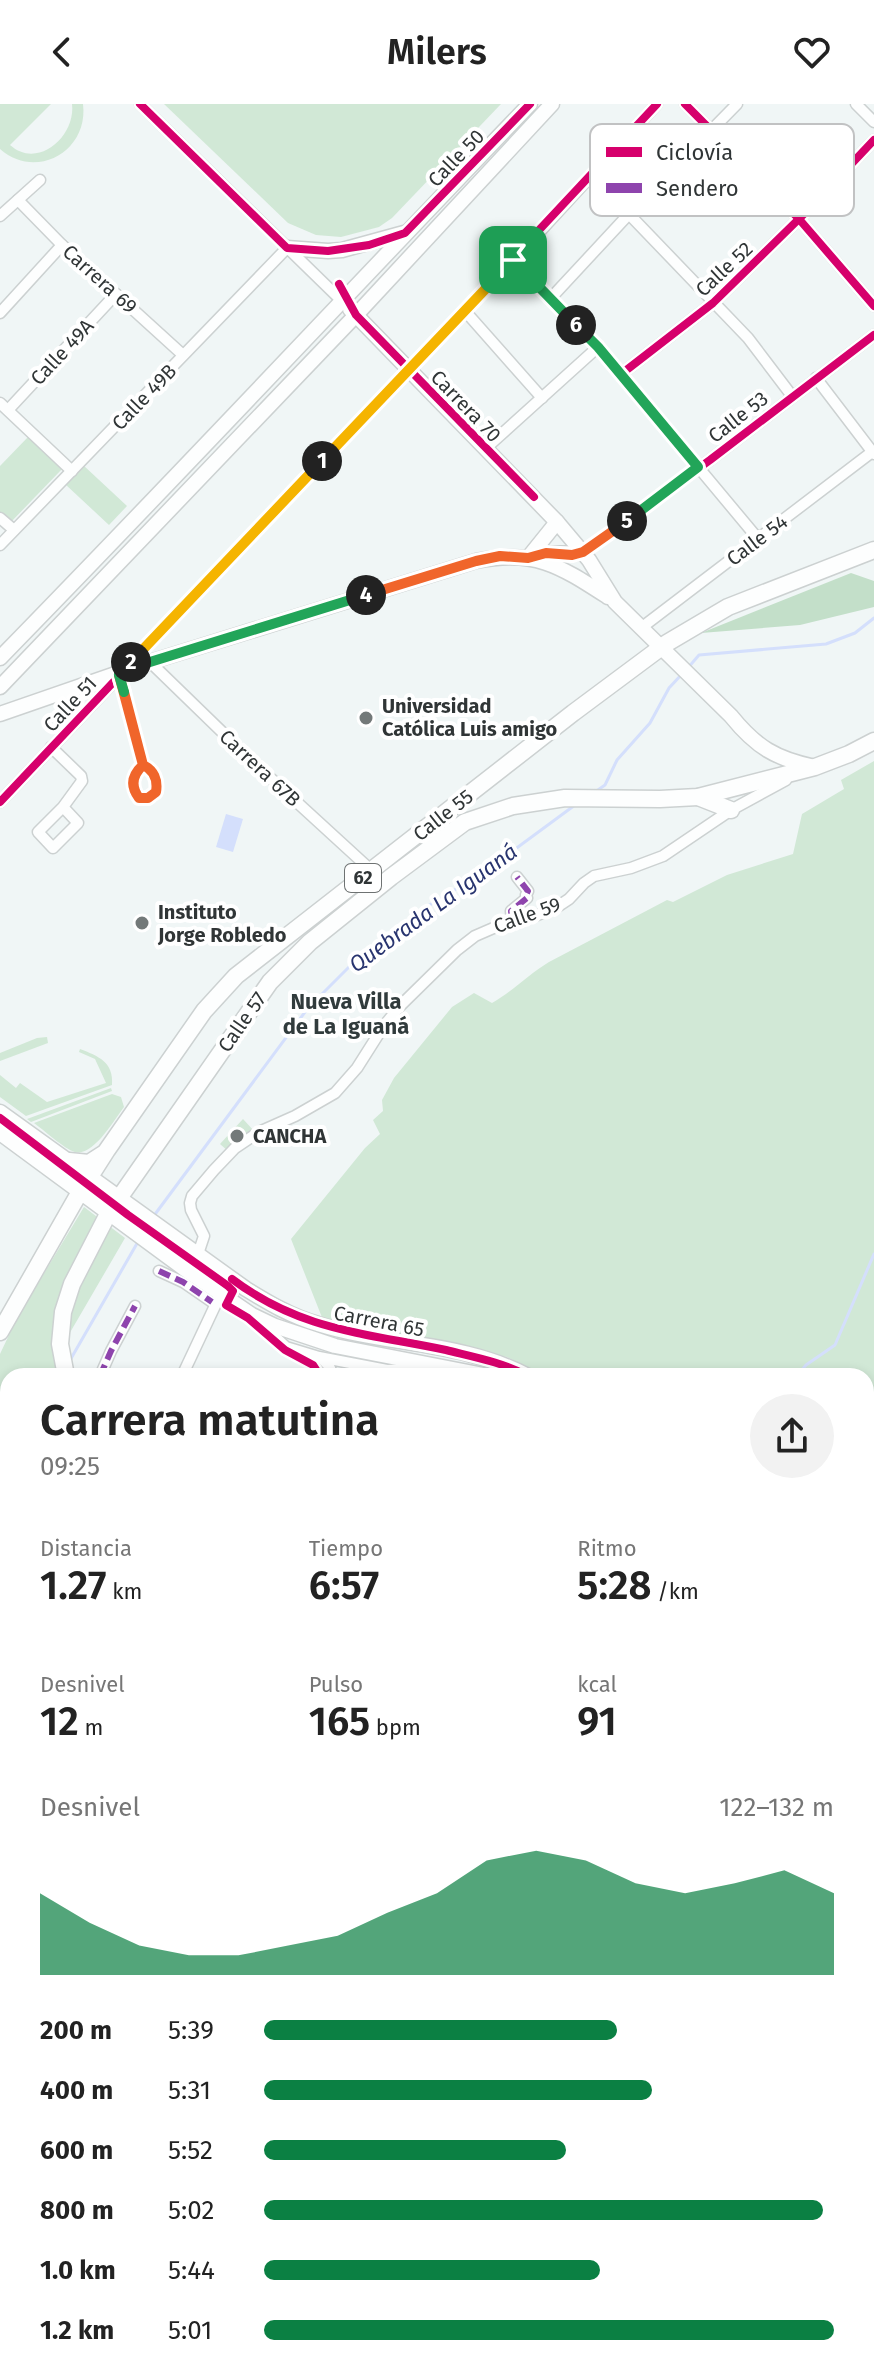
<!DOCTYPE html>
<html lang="es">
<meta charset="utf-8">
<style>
body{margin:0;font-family:"Fira Sans",sans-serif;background:#f2f2f2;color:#222;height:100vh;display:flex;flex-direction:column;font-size:30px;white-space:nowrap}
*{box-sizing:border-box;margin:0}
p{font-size:26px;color:#767676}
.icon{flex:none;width:44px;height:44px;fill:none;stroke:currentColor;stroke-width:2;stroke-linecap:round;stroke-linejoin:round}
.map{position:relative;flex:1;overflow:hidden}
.details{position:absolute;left:0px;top:1264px;width:874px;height:1010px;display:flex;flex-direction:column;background:#fff;border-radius:24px 24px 0 0;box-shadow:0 4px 12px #0003}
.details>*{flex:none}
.pin{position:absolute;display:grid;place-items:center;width:68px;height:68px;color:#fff;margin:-34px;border-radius:16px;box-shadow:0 4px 12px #0006}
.km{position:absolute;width:40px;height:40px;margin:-20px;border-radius:50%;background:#222;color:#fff;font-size:22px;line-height:40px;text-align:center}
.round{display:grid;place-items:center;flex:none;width:84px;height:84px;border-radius:42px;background:#f2f2f2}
.overview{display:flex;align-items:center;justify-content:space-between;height:136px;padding:0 40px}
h1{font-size:44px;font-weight:600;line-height:60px}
.figures{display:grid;grid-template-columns:repeat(3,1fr);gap:12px;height:136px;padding:8px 40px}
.figures div{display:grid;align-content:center}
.figures b{font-size:40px;font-weight:600}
.figures small{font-size:22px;font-weight:400}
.figures p{font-size:22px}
.chart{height:224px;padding:16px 40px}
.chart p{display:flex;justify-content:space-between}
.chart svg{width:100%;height:144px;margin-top:8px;fill:#0b8043;opacity:.7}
ul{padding:0 40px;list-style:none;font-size:26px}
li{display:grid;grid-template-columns:128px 96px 1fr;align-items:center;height:60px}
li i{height:20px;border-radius:10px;background:#0b8043}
header{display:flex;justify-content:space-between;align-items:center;height:104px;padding:0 40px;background:#fff;font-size:36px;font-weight:600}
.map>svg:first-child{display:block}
.green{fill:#d1e8d6}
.forest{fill:#c3dfc9}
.water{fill:#d4dffc}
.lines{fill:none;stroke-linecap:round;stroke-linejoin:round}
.stream{stroke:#d4dffc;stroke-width:3}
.minor-casing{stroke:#ccd1d1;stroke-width:13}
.major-casing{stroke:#ccd1d1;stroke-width:17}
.highway-casing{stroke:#ccd1d1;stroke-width:19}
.minor{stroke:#fdfefe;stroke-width:10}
.major{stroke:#fdfefe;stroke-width:14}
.highway{stroke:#fdfefe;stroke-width:16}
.major-bridge-casing{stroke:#ccd1d1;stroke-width:17;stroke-linecap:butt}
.major-bridge{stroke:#fdfefe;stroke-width:14}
.quiet{stroke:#8e44ad;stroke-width:6;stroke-dasharray:12 6;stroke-linecap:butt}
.cycleway-casing{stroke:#fff;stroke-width:13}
.cycleway{stroke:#d6006c;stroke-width:8}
.split-1-casing{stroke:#fff;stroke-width:16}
.split-2-casing{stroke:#fff;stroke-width:16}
.split-3-casing{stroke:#fff;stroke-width:16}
.split-4-casing{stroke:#fff;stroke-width:16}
.split-5-casing{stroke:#fff;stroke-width:16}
.split-6-casing{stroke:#fff;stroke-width:16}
.split-7-casing{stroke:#fff;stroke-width:16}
.split-1{stroke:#f5b400;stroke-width:10}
.split-2{stroke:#f5b400;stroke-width:10}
.split-3{stroke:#f0652b;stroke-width:10}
.split-4{stroke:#22a559;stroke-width:10}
.split-5{stroke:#f0652b;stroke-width:10}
.split-6{stroke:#22a559;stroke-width:10}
.split-7{stroke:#22a559;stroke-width:10}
.poi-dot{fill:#737979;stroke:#fff;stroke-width:3}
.labels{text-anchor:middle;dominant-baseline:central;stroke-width:8;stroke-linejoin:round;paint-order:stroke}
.shield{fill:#fff;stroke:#6e7272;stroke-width:2}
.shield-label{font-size:18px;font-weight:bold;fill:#303536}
.street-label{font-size:20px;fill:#303536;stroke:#fff}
.poi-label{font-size:20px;font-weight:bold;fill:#303536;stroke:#fff;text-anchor:start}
.water-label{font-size:22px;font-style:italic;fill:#28346f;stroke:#fff}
.neighbourhood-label{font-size:22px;font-weight:bold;fill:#313b3c;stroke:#fff}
.key{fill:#fff;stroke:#c1c2c3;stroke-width:2}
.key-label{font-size:22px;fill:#303536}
</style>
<header><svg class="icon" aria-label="back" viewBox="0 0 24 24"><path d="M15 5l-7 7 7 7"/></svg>Milers<svg class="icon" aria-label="heart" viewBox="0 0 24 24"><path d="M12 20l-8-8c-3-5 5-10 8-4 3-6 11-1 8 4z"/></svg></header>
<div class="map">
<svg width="874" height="2273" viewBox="0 0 874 2273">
<rect width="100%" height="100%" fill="#f0f6f6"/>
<g class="green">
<path d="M0,0H51L10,41C38,66 76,32 72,0H83C89,47 36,77 0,45Z"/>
<polygon points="164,0 501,0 392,114 379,123 341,133 316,131 288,119"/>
<polygon points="29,332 63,364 10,419 0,409 0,362"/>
<polygon points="83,361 127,402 109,421 65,380"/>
<path d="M874,657V1651L866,1642V1272H545L507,1253L323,1216L291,1135L365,1044L380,1030L373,1016L383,1007L382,996L394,974L452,903L474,889L492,899C512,888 529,870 549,858L667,796L673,798L727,771L793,750L802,710L844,685L841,676Z"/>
<polygon points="47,933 48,939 0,957 0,949 37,934"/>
<path d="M80,945C98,952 114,958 112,981L26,1012L0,993V971L16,984L20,979L47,998L106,979L95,955L79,948Z"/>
<polygon points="111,984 112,987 31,1018 27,1015"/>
<path d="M112,990L121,993L124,1003C114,1016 93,1053 75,1048C64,1045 44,1026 34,1019Z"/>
<polygon points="243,1015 254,1027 228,1047 220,1040"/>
<polygon points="84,1103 125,1134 68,1232 53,1272 8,1272 8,1414 0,1442 0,1250 17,1214"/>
<polygon points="866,1818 874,1824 874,1916 866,1910"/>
<polygon points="0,1879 8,1882 8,1920 0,1912"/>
<polygon points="0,1960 8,1968 8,2008 3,2002"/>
<polygon points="7,2196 8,2266 40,2266 40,2273 0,2273 0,2199"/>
<polygon points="49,2266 83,2266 92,2273 49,2273"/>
<polygon points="278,2266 334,2266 343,2273 286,2273"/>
</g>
<g class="forest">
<polygon points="851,469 874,477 874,503 800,521 701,529"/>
<polygon points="866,2003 874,2004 874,2063 866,2067"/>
<polygon points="0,2104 8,2104 8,2148 0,2142"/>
<polygon points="148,2266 190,2266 199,2273 157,2273"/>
</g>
<g class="water">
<polygon points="226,710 243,715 233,748 216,743"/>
<polygon points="0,1980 3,2002 8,2008 8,2104 0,2104"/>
<polygon points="190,2266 278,2266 286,2273 199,2273"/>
</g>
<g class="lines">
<g class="stream">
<polyline points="687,565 699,551 826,540 855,529 874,514"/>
<polyline points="595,688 605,681 617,656 650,619 669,584 682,570"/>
<polyline points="153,1113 308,904 363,849 423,805 487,766 575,701"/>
<polyline points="69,1258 139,1136"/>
<polyline points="797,1272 806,1261 835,1241 874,1150"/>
<polyline points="0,1490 8,1457"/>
<polyline points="866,1928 874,1933"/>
</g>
<defs>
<g id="minor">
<polyline points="140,0 343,198"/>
<polyline points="685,0 799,115 874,202"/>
<polyline points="856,0 874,18"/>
<polyline points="589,73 625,106 748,234 792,292"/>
<polyline points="18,96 62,141 183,251"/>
<polyline points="0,112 40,76"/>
<polyline points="513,156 598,243 759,436"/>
<polyline points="550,195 629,110 737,0"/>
<polyline points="465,207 542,294"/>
<polyline points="0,209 62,141"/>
<polyline points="620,271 713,199 806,108 874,36"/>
<polyline points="816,274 874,350"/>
<polyline points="0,299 72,367"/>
<polyline points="8,306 116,190"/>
<polyline points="485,345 598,243"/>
<polyline points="0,414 14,426"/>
<polyline points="0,441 287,144"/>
<polyline points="583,448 710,356 874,231"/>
<polyline points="641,524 872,348"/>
<polyline points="150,558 253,658 372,767"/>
<path d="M119,571L143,661C154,666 158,676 156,688L153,692L143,695C127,688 132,671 143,661"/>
<polyline points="51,643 81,672 82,677 63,703 38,728 53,744 78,719 63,703"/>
<polyline points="0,698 523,146 657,0"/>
<polyline points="512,817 511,807 527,794 526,791 528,787 517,773"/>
<polyline points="198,1150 204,1132 191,1106 190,1099 192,1092 214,1066 235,1044 259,1028 295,1012 335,989 357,964 383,923 400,902 457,846 475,832 505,819 535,812 557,803 569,795 584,779 594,772 631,764 663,752 731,706 786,676"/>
<polyline points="159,1167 183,1178 212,1198"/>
<polyline points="259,1218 286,1243 319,1253 387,1266 406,1265 417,1259"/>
<polyline points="321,1254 329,1262 332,1269"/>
<polyline points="100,1272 111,1247 135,1202"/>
<polyline points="182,1272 221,1189"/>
<polyline points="0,1797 8,1800"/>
</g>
<g id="major">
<polyline points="287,144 328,147 342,146 404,129"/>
<path d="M350,205L557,418L589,456L615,498L731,612C756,643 776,655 815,663"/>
<path d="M532,453C549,446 565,452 583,448"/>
<polyline points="528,454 557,418"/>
<path d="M0,554C179,371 353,184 530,0"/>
<polyline points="0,583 356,211 552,0"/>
<path d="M0,610L150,558L476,457C535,445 560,462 608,493"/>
<path d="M0,1008L246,1185C269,1199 292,1213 318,1220C385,1241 465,1238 528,1272"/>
<polyline points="0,1029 186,1166 252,1211 275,1222 335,1242 489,1272"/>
<polyline points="866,1659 874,1668"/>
<polyline points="866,1678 874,1689"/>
<polyline points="866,2078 874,2075"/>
<polyline points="866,2103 874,2087"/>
<polyline points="866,2132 874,2141"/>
<polyline points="866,2177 874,2202"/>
<polyline points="866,2246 874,2243"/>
<polyline points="791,2273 795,2266"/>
<polyline points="812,2273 816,2266"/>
<polyline points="834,2273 838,2266"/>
</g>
<g id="highway">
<polyline points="698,693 731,706"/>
<polyline points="69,1057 89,1059 103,1050"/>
<polyline points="0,1228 77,1093 107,1046 204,907 236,872 573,609 667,539 728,503 874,446"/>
<polyline points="66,1272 60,1240 63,1208 72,1180 108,1110 270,878 310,838 391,773 465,718 513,702 565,694 660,695 698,693 815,663 849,650 874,637"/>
<polyline points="0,1685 8,1653"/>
<polyline points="0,1834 8,1856"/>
<polyline points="0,1871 8,1874"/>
<polyline points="0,1921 8,1929"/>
<polyline points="0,1950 8,1958"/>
<polyline points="0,2172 8,2175"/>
<polyline points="0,2184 8,2191"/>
<polyline points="99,2266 108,2273"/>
<polyline points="136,2266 145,2273"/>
<polyline points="340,2266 348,2273"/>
<polyline points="374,2266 383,2273"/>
<polyline points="44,2273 44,2266"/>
<polyline points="769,2273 774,2266"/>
</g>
</defs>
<use href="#minor" class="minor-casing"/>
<use href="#major" class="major-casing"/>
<use href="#highway" class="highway-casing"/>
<use href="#minor" class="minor"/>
<use href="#major" class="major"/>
<use href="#highway" class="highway"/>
<defs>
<g id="major-bridge">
<polyline points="0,2158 8,2155"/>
<polyline points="866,2158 874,2162"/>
<polyline points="866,2178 874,2182"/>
</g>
</defs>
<use href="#major-bridge" class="major-bridge-casing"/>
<use href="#major-bridge" class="major-bridge"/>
<g class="quiet">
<polyline points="512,817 511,807 527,794 526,791 528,787 517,773"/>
<polyline points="159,1167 183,1178 212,1198"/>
<polyline points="100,1272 111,1247 135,1202"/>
</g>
<defs>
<g id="cycleway">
<polyline points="140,0 287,144 328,147 369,141 405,129 530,0"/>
<polyline points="685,0 799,115 874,202"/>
<polyline points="513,156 598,243 698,363"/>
<polyline points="339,180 356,211 534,393"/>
<polyline points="408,266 657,0"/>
<polyline points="620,271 713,199 806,108 874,36"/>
<polyline points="583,448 710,356 874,231"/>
<polyline points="0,698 400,275"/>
<polyline points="0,1014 128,1111 228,1182 233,1187 226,1201 248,1214 285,1246 313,1261 320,1272"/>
<path d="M232,1175C301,1227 365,1229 446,1246C474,1253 502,1258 528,1272"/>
</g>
</defs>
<use href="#cycleway" class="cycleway-casing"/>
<use href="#cycleway" class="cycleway"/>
</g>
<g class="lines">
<defs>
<polyline id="split-1" points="322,357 513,156"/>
<polyline id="split-2" points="131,558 322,357"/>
<path id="split-3" d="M124,588L143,661C154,666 158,676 156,688L148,694H139C130,682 132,671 143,661L119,571L131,558"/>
<polyline id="split-4" points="124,588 119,571 150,558 366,491"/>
<polyline id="split-5" points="366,491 476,457 500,452 528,454 546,449 572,451 583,448 627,417"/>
<polyline id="split-6" points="576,221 598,243 698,363 627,417"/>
<polyline id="split-7" points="513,156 576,221"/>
</defs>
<use href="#split-1" class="split-1-casing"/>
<use href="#split-2" class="split-2-casing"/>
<use href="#split-3" class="split-3-casing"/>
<use href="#split-4" class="split-4-casing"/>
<use href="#split-5" class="split-5-casing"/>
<use href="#split-6" class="split-6-casing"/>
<use href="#split-7" class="split-7-casing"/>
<use href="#split-1" class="split-1"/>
<use href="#split-2" class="split-2"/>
<use href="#split-3" class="split-3"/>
<use href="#split-4" class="split-4"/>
<use href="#split-5" class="split-5"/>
<use href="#split-6" class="split-6"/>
<use href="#split-7" class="split-7"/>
</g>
<g class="poi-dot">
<circle cx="366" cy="614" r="8"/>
<circle cx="142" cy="819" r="8"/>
<circle cx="237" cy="1032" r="8"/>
</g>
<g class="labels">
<rect class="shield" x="345" y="760" width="36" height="28" rx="6"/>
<g class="shield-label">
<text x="363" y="774">62</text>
</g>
<g class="street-label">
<text transform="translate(456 54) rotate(-46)">Calle 50</text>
<text transform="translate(724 165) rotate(-43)">Calle 52</text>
<text transform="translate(100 175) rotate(42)">Carrera 69</text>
<text transform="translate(62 248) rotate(-47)">Calle 49A</text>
<text transform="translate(144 293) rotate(-46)">Calle 49B</text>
<text transform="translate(466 302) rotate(46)">Carrera 70</text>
<text transform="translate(738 313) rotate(-38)">Calle 53</text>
<text transform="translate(757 436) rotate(-37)">Calle 54</text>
<text transform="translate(70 600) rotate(-47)">Calle 51</text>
<text transform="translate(260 664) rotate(43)">Carrera 67B</text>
<text transform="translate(443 711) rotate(-38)">Calle 55</text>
<text transform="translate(527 811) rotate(-20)">Calle 59</text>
<text transform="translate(242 918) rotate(-55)">Calle 57</text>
<text transform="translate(379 1217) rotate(11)">Carrera 65</text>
</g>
<g class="poi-label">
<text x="382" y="602">Universidad<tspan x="382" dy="23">Católica Luis amigo</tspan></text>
<text x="158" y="808">Instituto<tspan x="158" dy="23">Jorge Robledo</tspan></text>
<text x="253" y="1032">CANCHA</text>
</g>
<g class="water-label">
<text transform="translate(433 804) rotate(-36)">Quebrada La Iguaná</text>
</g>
<g class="neighbourhood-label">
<text x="346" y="897">Nueva Villa<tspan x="346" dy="25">de La Iguaná</tspan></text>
</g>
</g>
<rect x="590" y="20" width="264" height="92" rx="12" class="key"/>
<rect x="606" y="43" width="36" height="10" fill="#d6006c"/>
<rect x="606" y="79" width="36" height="10" fill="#8e44ad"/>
<g class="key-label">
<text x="656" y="56">Ciclovía</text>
<text x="656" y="92">Sendero</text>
</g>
</svg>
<div class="pin" style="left:513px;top:156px;background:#1e9e55"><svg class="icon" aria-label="arrive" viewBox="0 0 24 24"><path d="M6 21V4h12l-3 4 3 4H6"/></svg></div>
<b class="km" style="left:322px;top:357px">1</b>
<b class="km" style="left:131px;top:558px">2</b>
<b class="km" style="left:366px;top:491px">4</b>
<b class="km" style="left:627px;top:417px">5</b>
<b class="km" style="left:576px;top:221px">6</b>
<section class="details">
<div class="overview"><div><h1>Carrera matutina</h1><p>09:25</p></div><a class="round"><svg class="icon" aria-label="share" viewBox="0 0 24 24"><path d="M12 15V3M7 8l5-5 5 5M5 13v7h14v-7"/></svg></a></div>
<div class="figures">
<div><p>Distancia</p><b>1.27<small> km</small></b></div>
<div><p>Tiempo</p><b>6:57</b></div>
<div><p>Ritmo</p><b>5:28<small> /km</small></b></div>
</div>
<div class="figures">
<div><p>Desnivel</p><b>12<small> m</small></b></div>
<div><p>Pulso</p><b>165<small> bpm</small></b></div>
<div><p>kcal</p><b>91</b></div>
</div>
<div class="chart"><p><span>Desnivel</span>122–132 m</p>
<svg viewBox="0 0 160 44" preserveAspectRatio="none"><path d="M0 44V19L10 28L20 35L30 38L40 38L50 35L60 32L70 25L80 19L90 9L100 6L110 9L120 16L130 19L140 16L150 12L160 19V44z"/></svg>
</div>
<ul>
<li><b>200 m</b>5:39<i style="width:62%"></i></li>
<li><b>400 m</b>5:31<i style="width:68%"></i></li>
<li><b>600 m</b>5:52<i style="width:53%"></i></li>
<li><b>800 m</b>5:02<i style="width:98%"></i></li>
<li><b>1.0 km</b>5:44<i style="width:59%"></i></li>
<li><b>1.2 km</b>5:01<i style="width:100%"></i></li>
</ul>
</section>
</div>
